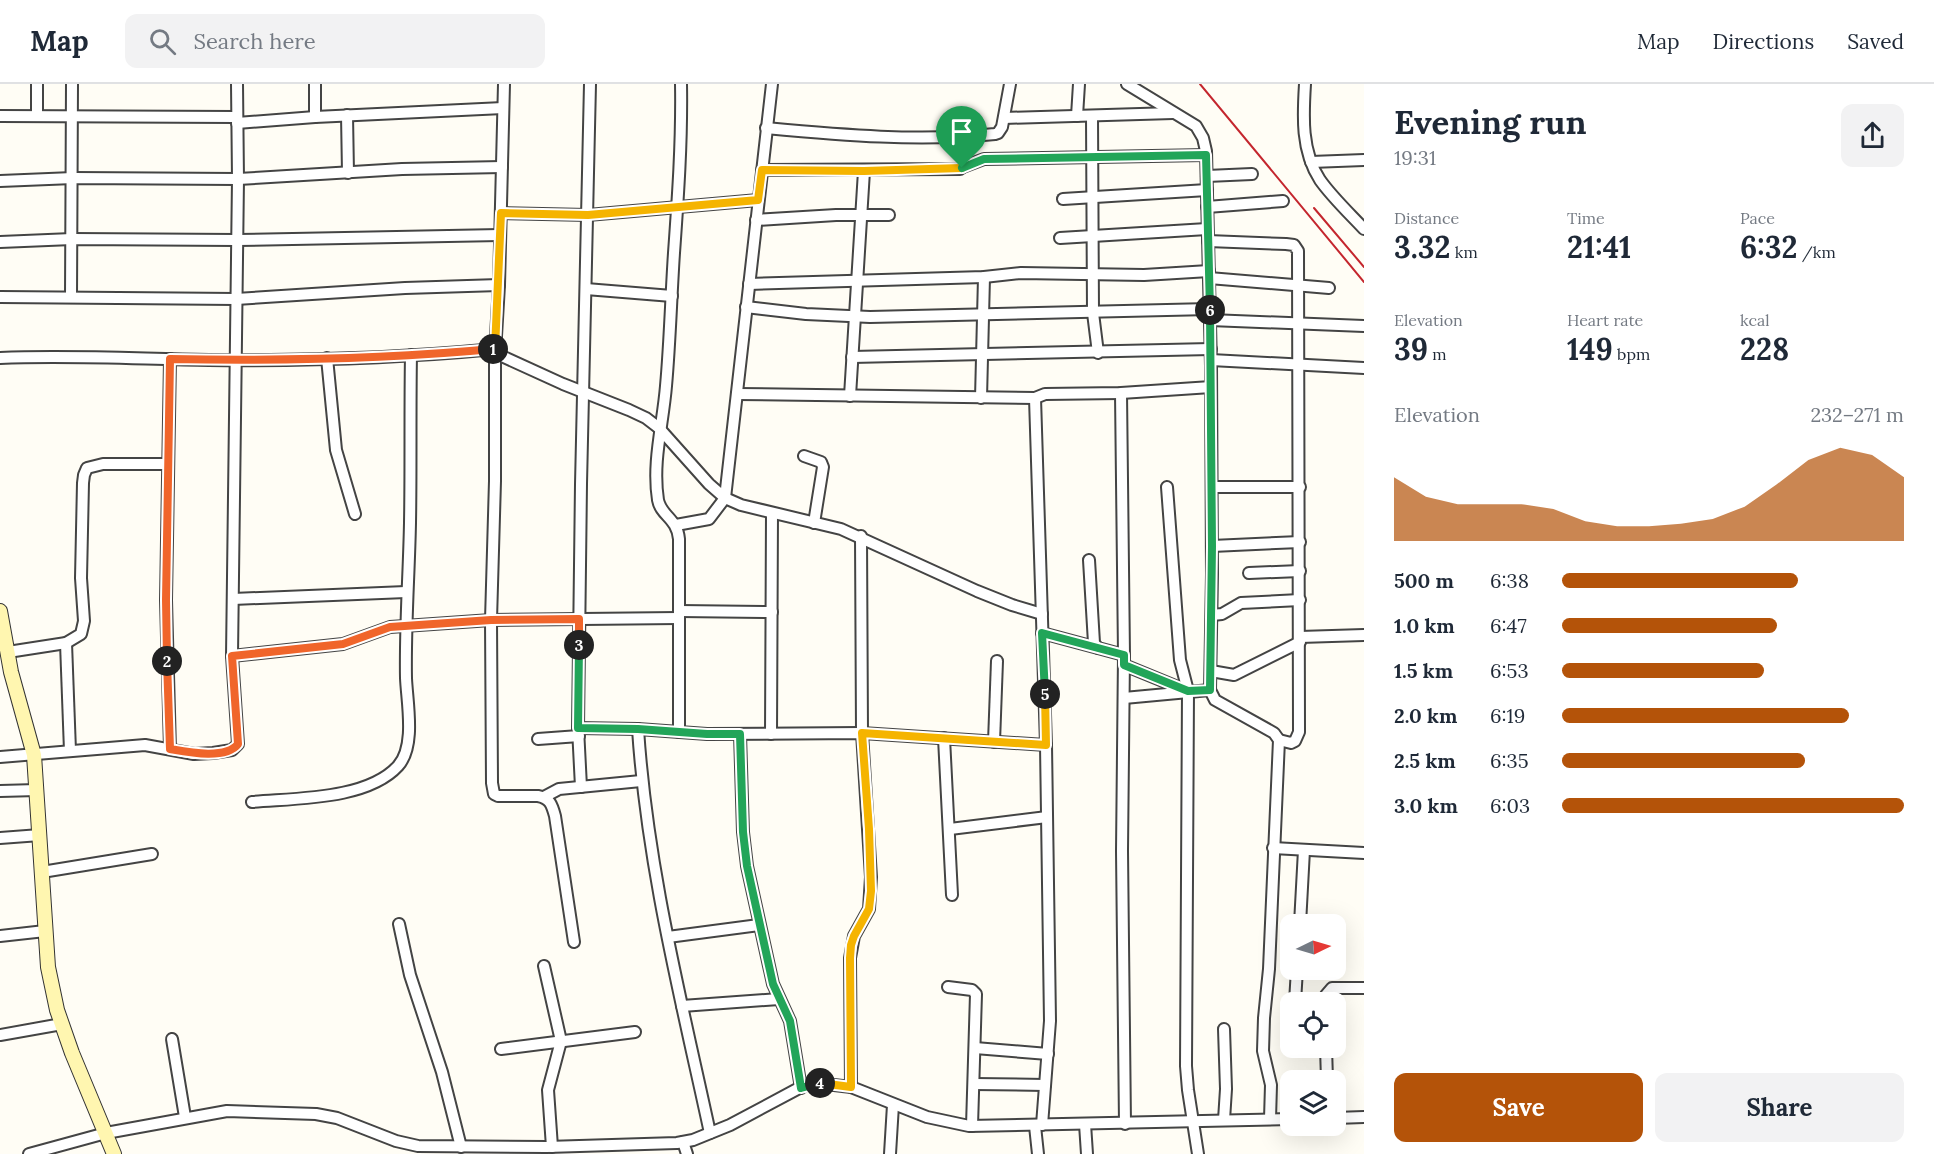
<!DOCTYPE html>
<meta charset="utf-8">
<style>
body{margin:0;font-family:Lora,serif;background:#f2f2f3;color:#1f2937;height:100vh;display:flex;flex-direction:column;font-size:22px;white-space:nowrap}
*{box-sizing:border-box;margin:0}
p{font-size:20px;color:#747a83}
.icon{flex:none;width:33px;height:33px;fill:none;stroke:currentColor;stroke-width:2;stroke-linecap:round;stroke-linejoin:round}
.map{position:relative;flex:1;overflow:hidden}
.panel{display:flex;flex-direction:column;background:#fff;width:570px}
.panel>*{flex:none}
.needle{width:39px;rotate:85deg}
.tools{position:absolute;left:1280px;top:830px;display:grid;gap:12px}
.tools a{display:grid;place-items:center;width:66px;height:66px;border-radius:12px;background:#fff;box-shadow:0 6px 24px #0002;font-size:30px}
.pin{position:absolute;display:grid;place-items:center;width:51px;height:51px;color:#fff;margin:-62px -26px;border-radius:50% 50% 50% 0;rotate:-45deg;box-shadow:0 0 6px #0007}
.pin .icon{rotate:45deg}
.km{position:absolute;width:30px;height:30px;margin:-15px;border-radius:50%;background:#222;color:#fff;font-size:16px;line-height:30px;text-align:center}
.round{display:grid;place-items:center;flex:none;width:63px;height:63px;border-radius:12px;background:#f2f2f3}
.head{display:flex;align-items:center;justify-content:space-between;height:102px;padding:0 30px}
h1{font-size:33px;font-weight:800;line-height:45px}
.metrics{display:grid;grid-template-columns:repeat(3,1fr);gap:9px;height:102px;padding:6px 30px}
.metrics div{display:grid;align-content:center}
.metrics b{font-size:30px;font-weight:800}
.metrics small{font-size:16px;font-weight:400}
.metrics p{font-size:16px}
.chart{height:168px;padding:12px 30px}
.chart p{display:flex;justify-content:space-between}
.chart svg{width:100%;height:108px;margin-top:6px;fill:#b45309;opacity:.7}
.action{display:flex;gap:12px;margin-top:auto;padding:12px 30px}
.action a{flex:1;height:69px;border-radius:12px;background:#b45309;color:#fff;font-size:24px;font-weight:800;line-height:69px;text-align:center}
.action a+a{background:#f2f2f3;color:#1f2937}
ul{padding:0 30px;list-style:none;font-size:20px}
li{display:grid;grid-template-columns:96px 72px 1fr;align-items:center;height:45px}
li i{height:15px;border-radius:8px;background:#b45309}
header{display:flex;align-items:center;gap:36px;box-sizing:border-box;height:84px;padding:0 30px;background:#fff;border-bottom:2px solid #e0e1e3}
header strong{font-size:28px}
nav{display:flex;gap:33px;margin-inline-start:auto;font-size:21px}
.search{width:420px;height:54px;background:#f2f2f3;display:flex;align-items:center;gap:15px;box-sizing:border-box;padding:0 21px;border-radius:12px;color:#747a83;font-size:22px}
main{display:flex;flex:1;min-height:0}
.map>svg:first-child{display:block}
.lines{fill:none;stroke-linecap:round;stroke-linejoin:round}
.street-casing{stroke:#444;stroke-width:14}
.secondary-casing{stroke:#333;stroke-width:16}
.street{stroke:#fff;stroke-width:10}
.secondary{stroke:#fff6b0;stroke-width:14}
.rail{stroke:#c4262e;stroke-width:2}
.split-1-casing{stroke:#fff;stroke-width:12}
.split-2-casing{stroke:#fff;stroke-width:12}
.split-3-casing{stroke:#fff;stroke-width:12}
.split-4-casing{stroke:#fff;stroke-width:12}
.split-5-casing{stroke:#fff;stroke-width:12}
.split-6-casing{stroke:#fff;stroke-width:12}
.split-7-casing{stroke:#fff;stroke-width:12}
.split-1{stroke:#f5b400;stroke-width:8}
.split-2{stroke:#f0652b;stroke-width:8}
.split-3{stroke:#f0652b;stroke-width:8}
.split-4{stroke:#22a559;stroke-width:8}
.split-5{stroke:#f5b400;stroke-width:8}
.split-6{stroke:#22a559;stroke-width:8}
.split-7{stroke:#22a559;stroke-width:8}
</style>
<header>
<strong>Map</strong>
<div class="search"><svg class="icon" aria-label="search" viewBox="0 0 24 24"><circle cx="10" cy="10" r="6"/><path d="M15 15l6 6"/></svg>Search here</div>
<nav><a>Map</a><a>Directions</a><a>Saved</a></nav>
</header>
<main>
<div class="map">
<svg width="1364" height="1070" viewBox="0 0 1364 1070">
<rect width="100%" height="100%" fill="#fffdf5"/>
<g class="lines">
<defs>
<g id="street">
<polyline points="315,0 315,33"/>
<path d="M504,0L499,201L495,269V397L491,536L492,699L494,710L498,712H538C550,714 552,721 555,732L574,858"/>
<polyline points="1127,0 1196,42 1203,54 1206,67 1211,282 1212,490 1210,606 1215,616 1274,649 1279,656 1269,885 1264,934 1263,967 1271,1001 1270,1035"/>
<path d="M1305,0C1303,32 1301,67 1320,96C1332,113 1349,129 1364,145"/>
<polyline points="37,31 37,0"/>
<polyline points="347,31 348,89"/>
<polyline points="0,32 237,33"/>
<polyline points="1077,32 1079,0"/>
<polyline points="1092,32 1093,229 1098,269"/>
<polyline points="1004,34 1173,29"/>
<polyline points="237,39 315,33 503,24"/>
<path d="M766,44C842,51 919,58 995,50L998,49L1002,43L1010,0"/>
<polyline points="1311,78 1364,76"/>
<polyline points="963,83 984,75 1206,71"/>
<polyline points="762,86 960,85 965,80 964,52"/>
<polyline points="1207,92 1252,90"/>
<polyline points="0,97 73,94 238,95 402,85 502,83"/>
<polyline points="1063,115 1207,106"/>
<polyline points="1207,123 1283,117"/>
<polyline points="501,129 588,131 758,116"/>
<polyline points="756,136 836,131 889,131"/>
<polyline points="1060,154 1207,145"/>
<polyline points="1208,157 1286,160 1294,161 1298,167 1299,648 1295,657 1291,659 1279,656"/>
<polyline points="0,158 72,155 237,156 500,151"/>
<polyline points="1209,194 1329,204"/>
<polyline points="749,200 984,193 1021,189 1144,191 1209,187"/>
<polyline points="586,205 672,212"/>
<polyline points="0,213 236,215 405,204 499,201"/>
<polyline points="71,213 72,0"/>
<polyline points="746,223 806,230 870,233 1210,225"/>
<polyline points="1210,236 1364,242"/>
<polyline points="495,269 563,300 629,326 646,334 659,344 709,400 725,414 741,421 841,445 977,507 1012,521 1042,530"/>
<polyline points="852,273 1211,265"/>
<path d="M0,274C70,271 139,275 209,276C304,277 400,274 495,265"/>
<polyline points="327,274 336,366 355,430"/>
<polyline points="170,275 166,516 170,665"/>
<polyline points="1211,276 1364,284"/>
<polyline points="1121,309 1124,571 1122,767 1125,1040"/>
<polyline points="737,310 1035,314"/>
<polyline points="850,312 864,87"/>
<polyline points="981,314 984,193"/>
<polyline points="804,372 821,378 823,383 814,439"/>
<polyline points="1167,403 1180,576 1188,607 1186,982 1188,1006 1198,1070"/>
<polyline points="1212,403 1300,403"/>
<polyline points="676,441 709,435 725,414 772,0"/>
<polyline points="1212,462 1300,458"/>
<polyline points="1089,476 1094,559 1098,564 1124,571"/>
<polyline points="1249,489 1300,487"/>
<polyline points="233,515 406,508"/>
<polyline points="679,527 772,528"/>
<polyline points="1212,531 1222,530 1241,519 1300,516"/>
<polyline points="1042,549 1098,564"/>
<polyline points="1300,553 1364,551"/>
<polyline points="66,559 70,667"/>
<polyline points="8,568 66,559 81,550 84,537 81,494 83,399 84,391 87,384 103,380 168,380"/>
<polyline points="232,572 343,560 390,543 491,536 679,534"/>
<polyline points="1124,581 1185,606"/>
<polyline points="1211,587 1234,591 1300,558"/>
<polyline points="1124,614 1210,606"/>
<polyline points="578,644 638,645 707,650 862,649 1046,661"/>
<path d="M638,645C647,782 681,915 710,1049"/>
<path d="M679,648V455C677,434 661,432 658,416C652,378 663,340 666,302C670,258 671,214 674,169C678,113 682,57 681,0"/>
<polyline points="740,650 743,748 747,782 773,900 790,937 801,1004"/>
<polyline points="771,650 772,429"/>
<polyline points="944,654 952,811"/>
<polyline points="538,655 579,652"/>
<polyline points="994,658 997,577"/>
<polyline points="0,673 145,661 194,670 213,669 232,666 238,660 232,572 238,95 237,0"/>
<polyline points="581,703 578,644 581,400 590,0"/>
<polyline points="0,707 37,706"/>
<polyline points="544,713 559,705 641,697"/>
<path d="M252,718C295,714 367,716 398,682C416,662 407,619 406,594C405,542 409,491 410,439C411,383 410,327 411,271"/>
<polyline points="950,745 1047,733"/>
<polyline points="0,754 40,751"/>
<polyline points="1273,764 1364,769"/>
<polyline points="42,788 152,770"/>
<polyline points="399,840 410,891 442,988 461,1063"/>
<polyline points="1300,840 1304,766"/>
<polyline points="0,852 45,847"/>
<polyline points="668,853 759,841"/>
<polyline points="544,882 561,957 548,1006 552,1063"/>
<polyline points="948,903 972,906 976,910 972,1042"/>
<polyline points="1295,918 1297,885"/>
<polyline points="1324,918 1326,911 1332,904 1364,904"/>
<polyline points="682,922 779,915"/>
<polyline points="0,951 62,940"/>
<polyline points="172,955 185,1033"/>
<polyline points="1326,963 1327,996"/>
<polyline points="975,964 1048,970"/>
<polyline points="501,965 635,948"/>
<polyline points="974,1000 1045,1001"/>
<polyline points="851,1003 850,874 854,852 869,825 871,793 862,649 861,452"/>
<polyline points="1335,1034 1364,1033"/>
<polyline points="1224,1036 1226,1005 1224,945"/>
<polyline points="1085,1040 1087,1070"/>
<polyline points="1042,1041 1050,937 1046,661 1035,314 1045,310 1121,309 1211,303"/>
<polyline points="1035,1042 1038,1070"/>
<polyline points="683,1058 687,1070"/>
<polyline points="29,1070 106,1049 227,1027 316,1030 337,1034 396,1057 418,1062 547,1063 677,1059 693,1056 730,1041 803,1002 817,999 851,1003 927,1033 969,1042 1290,1035"/>
<polyline points="890,1070 893,1021"/>
</g>
<polyline id="secondary" points="0,527 11,588 34,671 48,883 57,926 72,969 114,1070"/>
</defs>
<use href="#street" class="street-casing"/>
<use href="#secondary" class="secondary-casing"/>
<use href="#street" class="street"/>
<use href="#secondary" class="secondary"/>
<g class="rail">
<polyline points="1200,0 1364,198"/>
<polyline points="1314,124 1364,183"/>
</g>
</g>
<g class="lines">
<defs>
<polyline id="split-1" points="493,265 495,265 501,129 588,131 758,116 762,86 864,87 962,84"/>
<path id="split-2" d="M167,577L166,516L170,275C277,277 386,275 493,265"/>
<path id="split-3" d="M167,577L170,665C187,668 226,676 238,660L232,572L343,560L390,543L491,536L579,535V561"/>
<polyline id="split-4" points="579,561 578,644 638,645 707,650 740,650 743,748 747,782 773,900 790,937 801,1004 820,999"/>
<polyline id="split-5" points="820,999 851,1003 850,874 851,861 854,852 869,825 871,807 869,745 862,649 1046,661 1045,610"/>
<polyline id="split-6" points="1045,610 1042,549 1124,571 1124,581 1188,607 1210,606 1212,462 1210,226"/>
<polyline id="split-7" points="962,84 984,75 1206,71 1210,226"/>
</defs>
<use href="#split-1" class="split-1-casing"/>
<use href="#split-2" class="split-2-casing"/>
<use href="#split-3" class="split-3-casing"/>
<use href="#split-4" class="split-4-casing"/>
<use href="#split-5" class="split-5-casing"/>
<use href="#split-6" class="split-6-casing"/>
<use href="#split-7" class="split-7-casing"/>
<use href="#split-1" class="split-1"/>
<use href="#split-2" class="split-2"/>
<use href="#split-3" class="split-3"/>
<use href="#split-4" class="split-4"/>
<use href="#split-5" class="split-5"/>
<use href="#split-6" class="split-6"/>
<use href="#split-7" class="split-7"/>
</g>
</svg>
<div class="tools">
<a><svg class="needle" viewBox="-14 -14 28 28"><path d="M0-13l5 13h-10z" fill="#e53935"/><path d="M0 13l5-13h-10z" fill="#747a83"/></svg></a>
<a><svg class="icon" aria-label="locate" viewBox="0 0 24 24"><circle cx="12" cy="12" r="6"/><path d="M12 2v4M12 18v4M2 12h4M18 12h4"/></svg></a>
<a><svg class="icon" aria-label="layers" viewBox="0 0 24 24"><path d="M12 4l9 5-9 5-9-5zM3 14l9 5 9-5"/></svg></a>
</div>
<div class="pin" style="left:962px;top:84px;background:#1e9e55"><svg class="icon" aria-label="arrive" viewBox="0 0 24 24"><path d="M6 21V4h12l-3 4 3 4H6"/></svg></div>
<b class="km" style="left:493px;top:265px">1</b>
<b class="km" style="left:167px;top:577px">2</b>
<b class="km" style="left:579px;top:561px">3</b>
<b class="km" style="left:820px;top:999px">4</b>
<b class="km" style="left:1045px;top:610px">5</b>
<b class="km" style="left:1210px;top:226px">6</b>
</div>
<section class="panel">
<div class="head"><div><h1>Evening run</h1><p>19:31</p></div><a class="round"><svg class="icon" aria-label="share" viewBox="0 0 24 24"><path d="M12 15V3M7 8l5-5 5 5M5 13v7h14v-7"/></svg></a></div>
<div class="metrics">
<div><p>Distance</p><b>3.32<small> km</small></b></div>
<div><p>Time</p><b>21:41</b></div>
<div><p>Pace</p><b>6:32<small> /km</small></b></div>
</div>
<div class="metrics">
<div><p>Elevation</p><b>39<small> m</small></b></div>
<div><p>Heart rate</p><b>149<small> bpm</small></b></div>
<div><p>kcal</p><b>228</b></div>
</div>
<div class="chart"><p><span>Elevation</span>232–271 m</p>
<svg viewBox="0 0 160 44" preserveAspectRatio="none"><path d="M0 44V18L10 26L20 29L30 29L40 29L50 31L60 36L70 38L80 38L90 37L100 35L110 30L120 21L130 11L140 6L150 9L160 18V44z"/></svg>
</div>
<ul>
<li><b>500 m</b>6:38<i style="width:69%"></i></li>
<li><b>1.0 km</b>6:47<i style="width:63%"></i></li>
<li><b>1.5 km</b>6:53<i style="width:59%"></i></li>
<li><b>2.0 km</b>6:19<i style="width:84%"></i></li>
<li><b>2.5 km</b>6:35<i style="width:71%"></i></li>
<li><b>3.0 km</b>6:03<i style="width:100%"></i></li>
</ul>
<div class="action"><a>Save</a><a>Share</a></div>
</section>
</main>
